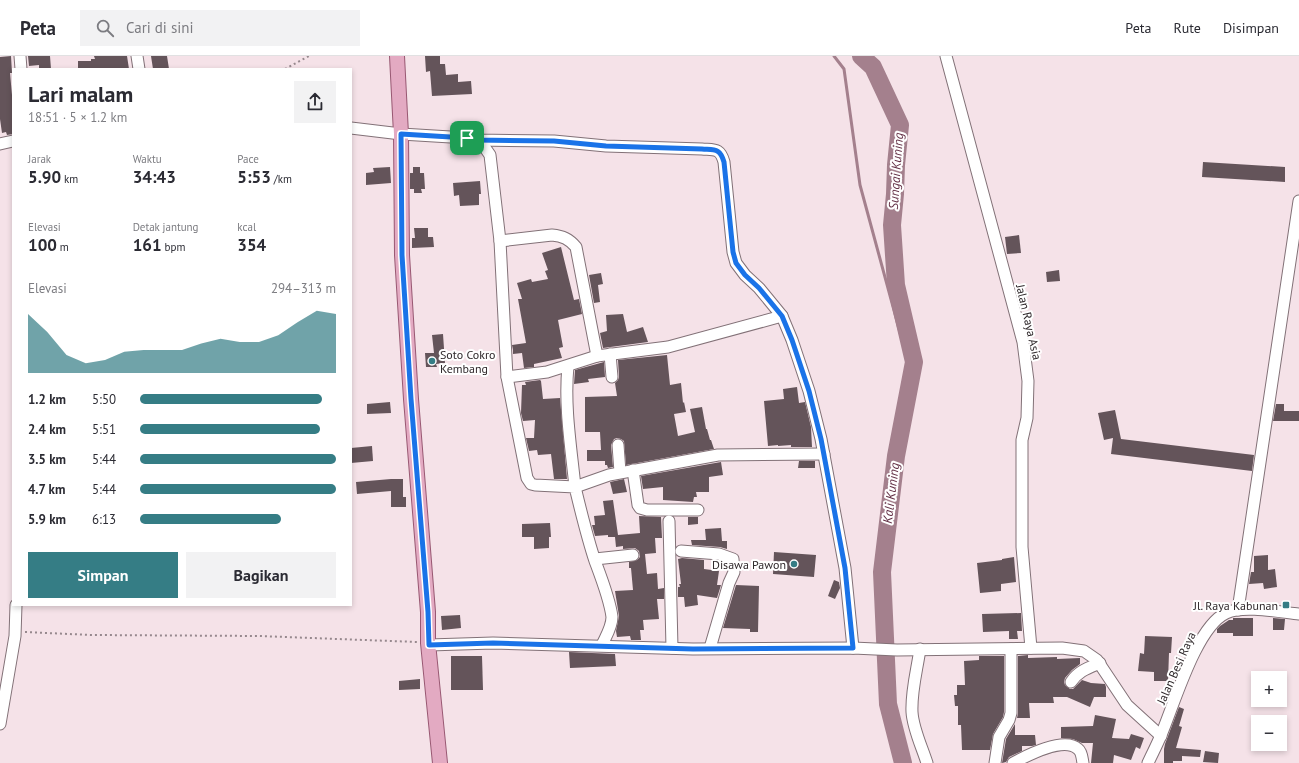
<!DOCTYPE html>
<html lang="id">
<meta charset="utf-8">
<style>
body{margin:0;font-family:"PT Sans",sans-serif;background:#f2f2f3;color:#2b2b33;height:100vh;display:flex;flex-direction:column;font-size:15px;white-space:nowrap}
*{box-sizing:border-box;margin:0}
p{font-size:13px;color:#7c7c81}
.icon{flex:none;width:22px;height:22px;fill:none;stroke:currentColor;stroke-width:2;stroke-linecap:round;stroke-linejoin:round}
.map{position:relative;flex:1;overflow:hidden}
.details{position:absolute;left:12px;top:12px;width:340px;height:538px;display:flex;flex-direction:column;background:#fff;border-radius:0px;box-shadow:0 2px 6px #0003}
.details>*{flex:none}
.tools{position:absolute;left:1251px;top:615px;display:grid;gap:8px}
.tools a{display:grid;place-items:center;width:36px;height:36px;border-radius:0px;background:#fff;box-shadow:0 2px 6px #0003;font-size:20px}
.pin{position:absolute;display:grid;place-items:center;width:34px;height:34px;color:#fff;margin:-17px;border-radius:8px;box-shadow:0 2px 6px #0006}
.round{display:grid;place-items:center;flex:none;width:42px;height:42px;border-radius:0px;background:#f2f2f3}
.headline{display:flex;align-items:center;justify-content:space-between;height:68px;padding:0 16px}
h1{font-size:22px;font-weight:700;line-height:30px}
.stats{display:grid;grid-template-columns:repeat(3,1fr);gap:6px;height:68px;padding:4px 16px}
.stats div{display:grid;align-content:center}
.stats b{font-size:17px;font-weight:700}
.stats small{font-size:11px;font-weight:400}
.stats p{font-size:11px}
.chart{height:112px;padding:8px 16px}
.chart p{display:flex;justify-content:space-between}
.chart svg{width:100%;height:72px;margin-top:4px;fill:#357d85;opacity:.7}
.button{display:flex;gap:8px;margin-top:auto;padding:8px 16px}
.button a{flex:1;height:46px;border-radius:0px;background:#357d85;color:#fff;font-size:16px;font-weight:700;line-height:46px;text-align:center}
.button a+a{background:#f2f2f3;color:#2b2b33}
ul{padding:0 16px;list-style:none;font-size:13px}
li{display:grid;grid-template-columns:64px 48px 1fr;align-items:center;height:30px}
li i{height:10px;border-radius:5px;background:#357d85}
header{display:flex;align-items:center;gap:24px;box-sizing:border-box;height:56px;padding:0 20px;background:#fff;border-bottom:1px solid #e1e1e2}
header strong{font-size:19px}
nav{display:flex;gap:22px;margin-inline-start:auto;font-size:14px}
.search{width:280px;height:36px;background:#f2f2f3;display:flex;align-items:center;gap:10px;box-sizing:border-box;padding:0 14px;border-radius:0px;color:#7c7c81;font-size:15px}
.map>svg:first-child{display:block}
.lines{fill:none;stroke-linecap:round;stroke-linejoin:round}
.stream{stroke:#a4808d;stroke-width:3}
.river{stroke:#a4808d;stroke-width:18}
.building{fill:#64545a}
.minor-casing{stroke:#827177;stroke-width:13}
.major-casing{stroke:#985872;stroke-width:16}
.path{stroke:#96888d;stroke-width:2;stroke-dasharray:2 3;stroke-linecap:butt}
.minor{stroke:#fff;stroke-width:11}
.major{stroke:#e3aac2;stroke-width:14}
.route-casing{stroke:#fff;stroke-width:8}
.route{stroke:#1a73e8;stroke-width:5}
.poi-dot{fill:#357d85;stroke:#fff;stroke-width:1.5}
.labels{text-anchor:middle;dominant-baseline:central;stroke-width:4;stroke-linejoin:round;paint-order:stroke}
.street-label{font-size:12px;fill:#2f282b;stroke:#fff}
.poi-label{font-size:12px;fill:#2f282b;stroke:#fff;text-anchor:end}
.water-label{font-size:13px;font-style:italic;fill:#643146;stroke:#fff}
</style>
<header>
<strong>Peta</strong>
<div class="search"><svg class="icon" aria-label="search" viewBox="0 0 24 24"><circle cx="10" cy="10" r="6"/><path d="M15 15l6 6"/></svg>Cari di sini</div>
<nav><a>Peta</a><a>Rute</a><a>Disimpan</a></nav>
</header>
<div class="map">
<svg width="1299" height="707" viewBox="0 0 1299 707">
<rect width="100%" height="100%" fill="#f5e2e8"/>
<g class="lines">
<polyline class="stream" points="834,0 844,13 860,129 908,306 908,314"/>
<polyline class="river" points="861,0 873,11 900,69 896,109 895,138 892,169 896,229 914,306 896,400 882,516 888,648 903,707"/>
</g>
<g class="building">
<polygon points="11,0 12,17 10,17 13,50 13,78 7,79 6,76 2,77 0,63 0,1"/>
<polygon points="28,0 50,0 51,13 39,13 39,9 29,10"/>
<polygon points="94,0 127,0 129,13 78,13 78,5 91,5 91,3 95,3"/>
<polygon points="151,0 167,0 169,13 153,13"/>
<polygon points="425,0 440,0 440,8 445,8 446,19 458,18 458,26 471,25 472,38 432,40 430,15 426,16"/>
<polygon points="1203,106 1285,111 1285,126 1202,121"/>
<polygon points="390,111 391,127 366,129 366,117 374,116 373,112"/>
<polygon points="413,111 420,111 420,117 424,117 425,133 421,133 422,137 414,137 414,133 410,133 410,117 413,117"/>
<polygon points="480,125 481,138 479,138 479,149 460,150 459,139 454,140 453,127"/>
<polygon points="414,172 428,172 428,181 433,181 434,191 412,192 412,182 415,182"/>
<polygon points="1019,179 1021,197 1007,198 1005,181"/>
<polygon points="561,191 574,244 579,243 582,258 558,264 563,291 559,292 562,302 534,308 534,311 524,312 522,297 513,298 513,294 512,289 526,287 518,243 522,243 517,227 531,223 532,226 548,223 545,215 548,214 542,197"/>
<polygon points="1059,214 1060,225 1047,226 1046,216"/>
<polygon points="601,217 603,228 598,229 600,246 594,247 589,219"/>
<polygon points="623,258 627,276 643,271 648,286 603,292 600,277 607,275 606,259"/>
<polygon points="443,278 445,307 436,308 437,311 426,311 425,297 434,297 432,279"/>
<polygon points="667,299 670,329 681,327 683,347 684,346 686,356 674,358 678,380 695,376 690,353 702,351 706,373 707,373 710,384 711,384 714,393 626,409 624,385 621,383 617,382 614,383 611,389 613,411 608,412 607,409 605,409 605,405 587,405 587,394 601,394 600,376 585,376 585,341 617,340 615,327 618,324 619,321 618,304"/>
<polygon points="604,306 605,321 588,323 589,326 574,328 575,314"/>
<polygon points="540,324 541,325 543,343 560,342 567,423 554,423 551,398 538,399 537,394 529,395 526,382 534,382 535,364 523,365 521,357 522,329 526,329 525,326"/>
<polygon points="797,331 799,347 805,346 811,371 812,391 791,391 791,389 778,390 778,389 768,390 764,345 784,343 783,333"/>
<polygon points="390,346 391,357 367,358 367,348"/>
<polygon points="1276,348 1284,348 1284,355 1299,355 1299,365 1273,365"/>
<polygon points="1115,354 1121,383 1254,399 1252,415 1111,398 1113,382 1104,384 1098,357"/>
<polygon points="372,390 373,405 351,407 351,392"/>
<polygon points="799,405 815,405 815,412 798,412"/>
<polygon points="721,406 723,419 709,421 709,436 696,436 697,441 694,441 693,446 663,444 663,431 643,433 641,420"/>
<polygon points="391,423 403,423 403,441 406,441 406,451 391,451 391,435 357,438 356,426"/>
<polygon points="624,423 627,436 613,438 610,426"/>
<polygon points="613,444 618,479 640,477 639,460 661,461 662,482 655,482 656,497 645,498 647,518 657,517 658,533 664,532 664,543 657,543 659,563 643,564 644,574 640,574 641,584 631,584 630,580 617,581 616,575 619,560 615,535 633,534 631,512 629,512 629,506 637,504 640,501 639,495 635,492 623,493 623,490 616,491 615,481 608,481 608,479 595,480 592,469 595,469 594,460 605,459 603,445"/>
<polygon points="688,461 698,461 698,468 688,469"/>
<polygon points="550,467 551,481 549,481 549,492 534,493 534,481 522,481 522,468"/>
<polygon points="721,472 722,485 727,485 727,493 720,491 692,489 691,484 706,484 705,473"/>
<polygon points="774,496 816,499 814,521 773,518"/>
<polygon points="1268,499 1268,514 1275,513 1277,531 1264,533 1263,527 1249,528 1251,516 1254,516 1254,500"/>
<polygon points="1014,501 1016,526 1001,528 1001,535 980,537 977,507 1002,504 1002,503"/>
<polygon points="682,502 704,504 704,513 719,515 717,529 721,529 717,542 697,539 698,549 685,551 684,541 678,541 678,531 680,531 679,528 681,528 678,503"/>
<polygon points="834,524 839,526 840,532 835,543 828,540"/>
<polygon points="736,529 759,530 758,576 750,576 750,573 723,572"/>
<polygon points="1021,557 1022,575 1017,575 1018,583 1009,583 1009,575 983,576 982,558"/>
<polygon points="460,559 461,572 442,574 441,560"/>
<polygon points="1233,562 1253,562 1253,580 1233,580 1233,577 1217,577 1217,573 1220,570 1229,564 1233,564"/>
<polygon points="1273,562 1285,563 1284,574 1273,574"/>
<polygon points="1145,580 1172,581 1171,597 1169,597 1168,625 1154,625 1154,616 1138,615 1140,597 1144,598"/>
<polygon points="569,596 615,598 616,610 570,612"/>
<polygon points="1028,599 1028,602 1057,601 1057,603 1080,602 1080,608 1072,614 1065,622 1064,626 1065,629 1070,633 1073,633 1082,624 1091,627 1105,628 1106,631 1106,641 1094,641 1090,651 1067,641 1053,641 1054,647 1029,647 1030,662 1017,662 1018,657 1018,600"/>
<polygon points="451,600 482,600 483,634 451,634"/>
<polygon points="979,600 1004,600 1004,656 1003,661 993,678 990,694 962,694 961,669 958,669 958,650 955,650 954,639 957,639 957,629 965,629 964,605 979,604"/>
<polygon points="420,623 420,633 399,634 399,625"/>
<polygon points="1179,651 1184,653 1179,670 1182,671 1176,692 1201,694 1200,701 1182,700 1182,705 1173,705 1173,707 1164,707 1164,693 1165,688"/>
<polygon points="1095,659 1116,663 1112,682 1129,683 1131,678 1144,682 1140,693 1136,691 1131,704 1114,699 1113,707 1091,707 1093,687 1082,687 1073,683 1061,682 1061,671 1093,670"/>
<polygon points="1015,668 1015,679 1035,679 1036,689 1032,690 1022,690 1022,695 1009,701 1006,706 1002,707 1006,683"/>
<polygon points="1205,695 1219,697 1218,707 1203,706"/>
</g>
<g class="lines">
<defs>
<g id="minor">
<polyline points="20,0 21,13"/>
<polyline points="137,0 139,13"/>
<polyline points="946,0 1023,286 1028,325 1027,362 1022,384 1022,491 1031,592"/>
<path d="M351,72L401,78L467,82L475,84L554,85L606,90L702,93C715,94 720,92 724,106L733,196L736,207L745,219L759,232L782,260L792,284L809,335L821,383L845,512L853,592"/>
<path d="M475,84L483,89L490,99L500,185L507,321L527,422L531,428L535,429L575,431C581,456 587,481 595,505C601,521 610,544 612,561C612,571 606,580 602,589"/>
<polyline points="0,88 13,85"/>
<path d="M500,185L552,179C563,180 569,183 576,191L597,300"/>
<polyline points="610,298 612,321"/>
<path d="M568,310C564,350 571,391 575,431L609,419L718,399L824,398"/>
<polyline points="507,321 547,316 597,300 668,291 782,260"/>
<polyline points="618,389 620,416"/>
<polyline points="633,414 638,449 640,452 647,454 698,454"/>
<polyline points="669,465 672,592"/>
<polyline points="681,495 719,498 733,503 734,516 729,527 710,592"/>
<polyline points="595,503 633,499"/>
<polyline points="1238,554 1299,145"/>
<polyline points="429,589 493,587 693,593 853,592 897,594 1062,592 1084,595 1097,604 1127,649 1161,680"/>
<path d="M920,593C917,614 911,635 912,656C913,673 922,691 927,707"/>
<path d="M1071,626C1078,615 1088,612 1100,607"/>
<polyline points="0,668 15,580 16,549"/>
<polyline points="995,707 999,681 1009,664 1011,657 1011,593"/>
<path d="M1013,707C1026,700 1064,680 1078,693C1082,696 1082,702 1083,707"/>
<path d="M1148,707C1152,698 1157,689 1161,679C1174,649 1196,571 1226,557C1243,549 1280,556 1299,558"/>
</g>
<polyline id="major" points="397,0 401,78 402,199 411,343 428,556 428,587 440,707"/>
</defs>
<use href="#minor" class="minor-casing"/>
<use href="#major" class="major-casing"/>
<g class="path">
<polyline points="285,13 309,0"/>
<polyline points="25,576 91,579 259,580 417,586"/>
</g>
<use href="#minor" class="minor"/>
<use href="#major" class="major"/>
</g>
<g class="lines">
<defs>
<path id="route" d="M401,78L467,82L475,84L554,85L606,90L702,93C715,94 720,92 724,106L733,196L736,207L745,219L759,232L782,260L792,284L809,335L821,383L845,512L853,592L693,593L493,587L429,589L428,556L411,343L402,199Z"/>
</defs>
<use href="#route" class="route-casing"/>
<use href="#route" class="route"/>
</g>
<g class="poi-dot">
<circle cx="432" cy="305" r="4"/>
<circle cx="794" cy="508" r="4"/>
<rect x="1282" y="545" width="8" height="8" rx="2"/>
</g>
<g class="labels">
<g class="street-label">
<text transform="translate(1029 266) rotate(77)">Jalan Raya Asia</text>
<text transform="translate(1176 612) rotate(-66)">Jalan Besi Raya</text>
</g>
<g class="poi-label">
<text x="440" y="298" text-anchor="start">Soto Cokro<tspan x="440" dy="14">Kembang</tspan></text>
<text x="786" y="508">Disawa Pawon</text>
<text x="1278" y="549">Jl. Raya Kabunan</text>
</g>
<g class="water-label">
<text transform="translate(896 115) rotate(-86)">Sungai Kuning</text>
<text transform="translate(891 437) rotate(-83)">Kali Kuning</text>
</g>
</g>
</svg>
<div class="tools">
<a>+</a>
<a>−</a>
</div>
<div class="pin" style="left:467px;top:82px;background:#1e9e55"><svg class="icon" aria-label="arrive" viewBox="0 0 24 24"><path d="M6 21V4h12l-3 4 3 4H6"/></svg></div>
<section class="details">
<div class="headline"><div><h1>Lari malam</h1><p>18:51 · 5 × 1.2 km</p></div><a class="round"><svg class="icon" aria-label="share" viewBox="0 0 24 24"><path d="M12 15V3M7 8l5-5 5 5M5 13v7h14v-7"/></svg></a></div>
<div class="stats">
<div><p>Jarak</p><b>5.90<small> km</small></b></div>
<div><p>Waktu</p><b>34:43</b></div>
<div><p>Pace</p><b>5:53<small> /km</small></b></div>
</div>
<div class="stats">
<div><p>Elevasi</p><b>100<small> m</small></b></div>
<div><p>Detak jantung</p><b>161<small> bpm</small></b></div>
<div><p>kcal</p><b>354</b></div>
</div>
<div class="chart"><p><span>Elevasi</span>294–313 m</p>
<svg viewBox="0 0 160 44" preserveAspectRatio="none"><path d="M0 44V8L10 19L20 33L30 38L40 36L50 31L60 30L70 30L80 30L90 26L100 23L110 25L120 25L130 21L140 13L150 6L160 8V44z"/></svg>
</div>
<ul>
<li><b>1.2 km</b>5:50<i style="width:93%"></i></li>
<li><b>2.4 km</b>5:51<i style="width:92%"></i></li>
<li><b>3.5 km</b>5:44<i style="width:100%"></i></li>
<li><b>4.7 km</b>5:44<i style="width:100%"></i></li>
<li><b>5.9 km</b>6:13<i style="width:72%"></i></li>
</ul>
<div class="button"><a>Simpan</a><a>Bagikan</a></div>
</section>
</div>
